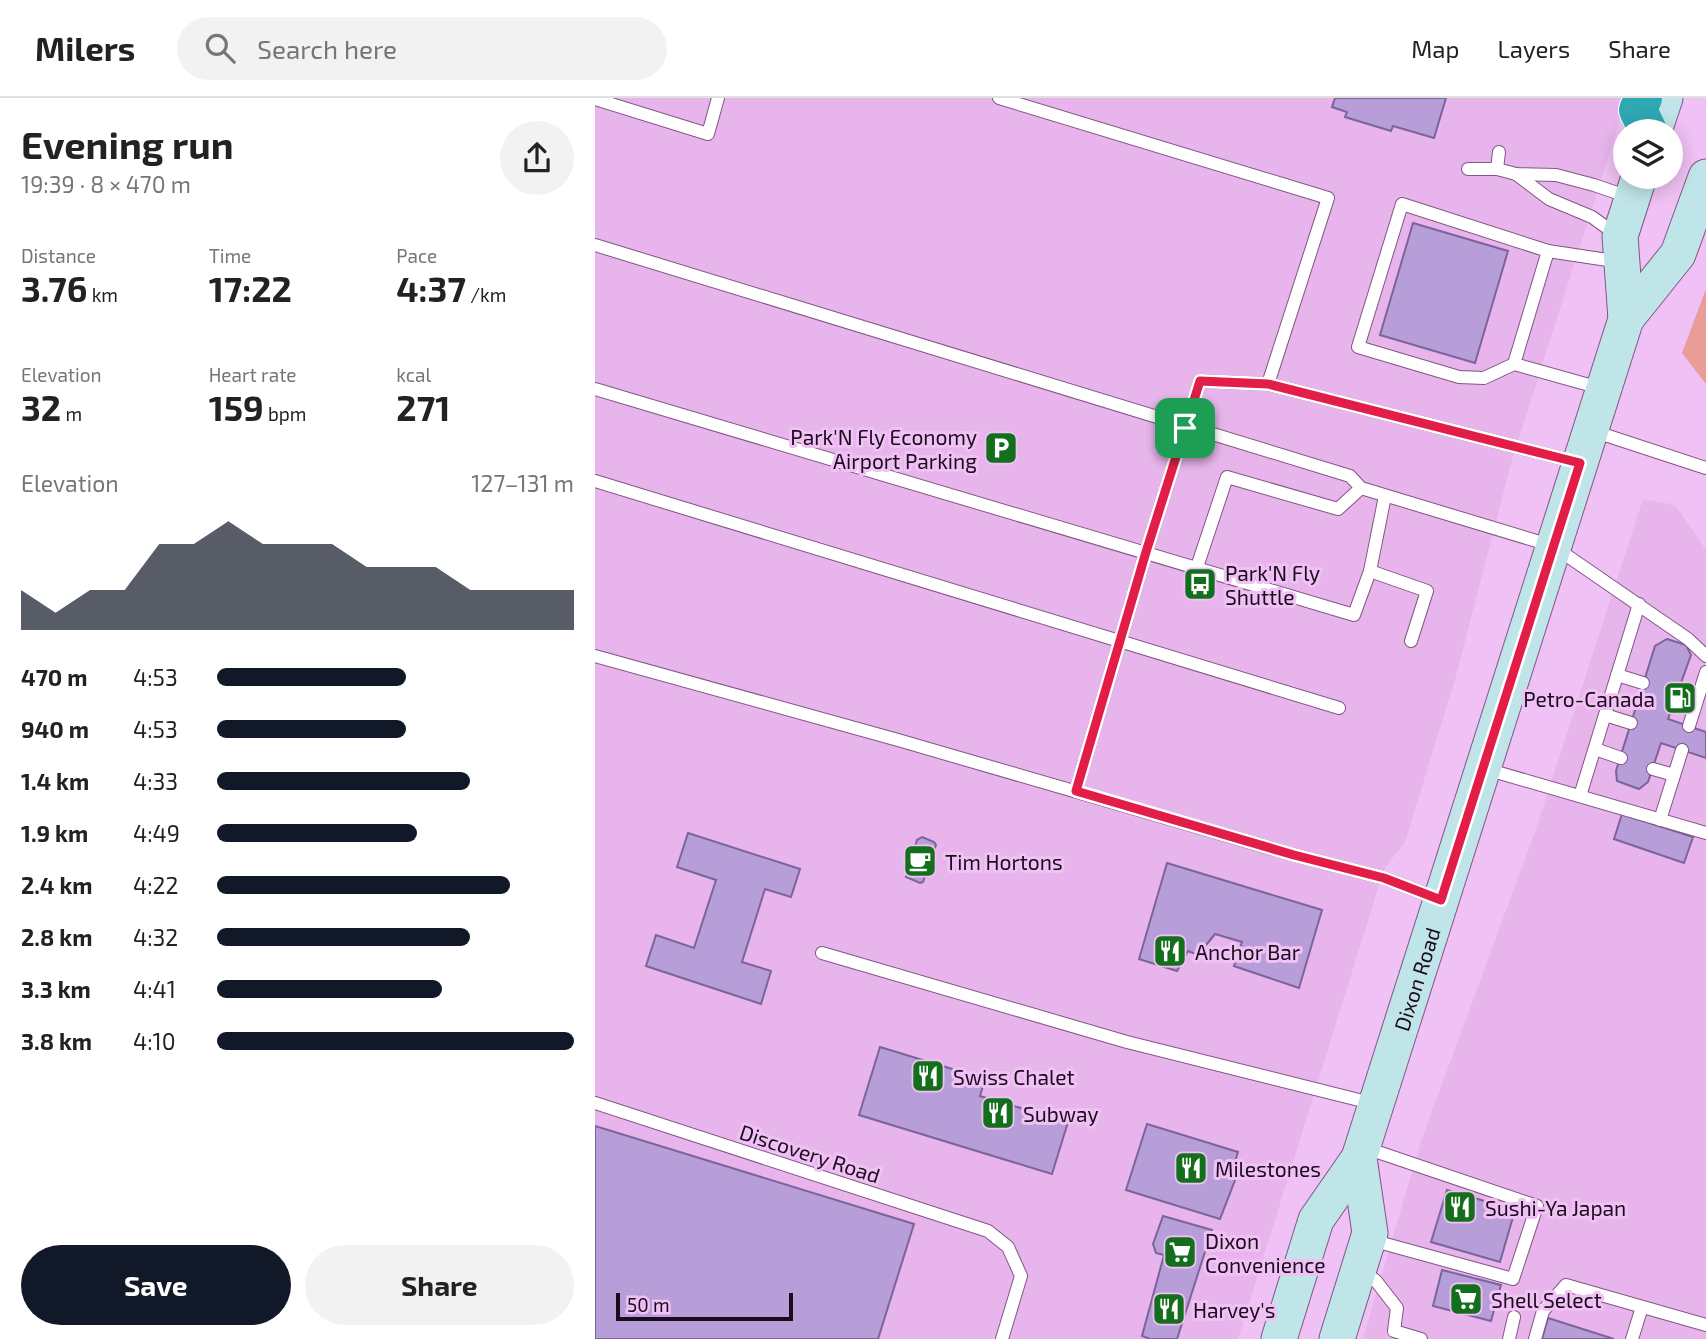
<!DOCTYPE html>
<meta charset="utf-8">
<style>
body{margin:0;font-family:"Exo 2",sans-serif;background:#f2f2f2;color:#222;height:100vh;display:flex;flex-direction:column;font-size:26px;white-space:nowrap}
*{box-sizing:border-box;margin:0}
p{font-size:23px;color:#767676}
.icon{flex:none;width:38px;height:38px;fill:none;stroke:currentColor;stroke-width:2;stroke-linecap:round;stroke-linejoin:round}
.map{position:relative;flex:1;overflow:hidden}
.panel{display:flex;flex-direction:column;background:#fff;width:595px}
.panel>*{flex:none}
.fabs{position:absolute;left:1018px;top:21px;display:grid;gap:14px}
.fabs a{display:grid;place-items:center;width:70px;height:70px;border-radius:50%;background:#fff;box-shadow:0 4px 18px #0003;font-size:35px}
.scale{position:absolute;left:21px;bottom:18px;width:177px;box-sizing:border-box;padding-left:7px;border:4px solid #1c0b1d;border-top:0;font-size:19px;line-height:24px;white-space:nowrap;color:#1c0b1d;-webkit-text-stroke:5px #f0c1f4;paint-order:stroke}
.pin{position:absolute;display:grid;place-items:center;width:60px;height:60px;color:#fff;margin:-30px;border-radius:14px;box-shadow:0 4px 10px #0006}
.round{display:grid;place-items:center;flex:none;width:74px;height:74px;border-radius:37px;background:#f2f2f2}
.head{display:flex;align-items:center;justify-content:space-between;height:119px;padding:0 21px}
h1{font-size:38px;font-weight:700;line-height:52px}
.stats{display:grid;grid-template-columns:repeat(3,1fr);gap:10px;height:119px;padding:7px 21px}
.stats div{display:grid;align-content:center}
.stats b{font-size:35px;font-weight:700}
.stats small{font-size:19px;font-weight:400}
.stats p{font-size:19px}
.chart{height:196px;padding:14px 21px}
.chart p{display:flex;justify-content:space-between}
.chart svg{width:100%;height:126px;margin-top:7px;fill:#111827;opacity:.7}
.primary-button{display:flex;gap:14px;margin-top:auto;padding:14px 21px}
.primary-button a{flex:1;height:80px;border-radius:42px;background:#111827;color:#fff;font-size:28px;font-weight:700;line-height:80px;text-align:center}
.primary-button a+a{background:#f2f2f2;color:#222}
ul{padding:0 21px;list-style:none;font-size:23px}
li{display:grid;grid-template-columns:112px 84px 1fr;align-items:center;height:52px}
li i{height:18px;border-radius:9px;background:#111827}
header{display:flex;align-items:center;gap:42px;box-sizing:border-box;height:98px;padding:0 35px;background:#fff;border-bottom:2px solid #e0e0e0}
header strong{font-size:33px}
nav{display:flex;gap:38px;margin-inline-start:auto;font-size:24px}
.search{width:490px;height:63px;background:#f2f2f2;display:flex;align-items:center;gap:18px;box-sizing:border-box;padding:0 24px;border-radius:38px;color:#767676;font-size:26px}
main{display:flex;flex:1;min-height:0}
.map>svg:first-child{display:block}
.built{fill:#e8b4ec}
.green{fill:#ea9c96}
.building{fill:#b79ed8;stroke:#7c649a;stroke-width:2}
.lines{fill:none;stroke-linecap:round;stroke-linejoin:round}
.service-casing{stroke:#805684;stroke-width:14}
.secondary-casing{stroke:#805684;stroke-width:37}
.motorway-casing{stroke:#fff;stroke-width:40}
.service{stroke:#fff;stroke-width:12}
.secondary{stroke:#c0e5e8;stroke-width:35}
.motorway{stroke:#2ea8b3;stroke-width:38}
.route-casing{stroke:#fff;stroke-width:14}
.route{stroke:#e11d48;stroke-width:9}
.labels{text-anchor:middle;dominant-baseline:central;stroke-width:6;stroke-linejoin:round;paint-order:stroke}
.poi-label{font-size:21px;fill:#1c0b1d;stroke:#f0c1f4;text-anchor:start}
.street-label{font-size:21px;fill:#1c0b1d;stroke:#f0c1f4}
</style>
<header>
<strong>Milers</strong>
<div class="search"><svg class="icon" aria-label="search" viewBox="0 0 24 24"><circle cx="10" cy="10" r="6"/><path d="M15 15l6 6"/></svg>Search here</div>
<nav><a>Map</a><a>Layers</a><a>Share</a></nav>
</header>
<main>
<section class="panel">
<div class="head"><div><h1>Evening run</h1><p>19:39 · 8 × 470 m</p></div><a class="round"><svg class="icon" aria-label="share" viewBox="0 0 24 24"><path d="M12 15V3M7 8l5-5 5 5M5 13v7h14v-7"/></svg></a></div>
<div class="stats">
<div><p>Distance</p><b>3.76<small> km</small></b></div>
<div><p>Time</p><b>17:22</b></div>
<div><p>Pace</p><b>4:37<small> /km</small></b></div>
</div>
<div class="stats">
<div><p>Elevation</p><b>32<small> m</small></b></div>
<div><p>Heart rate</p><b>159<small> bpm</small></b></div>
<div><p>kcal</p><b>271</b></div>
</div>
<div class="chart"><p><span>Elevation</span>127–131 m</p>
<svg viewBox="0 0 160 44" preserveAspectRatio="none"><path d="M0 44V30L10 38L20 30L30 30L40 14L50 14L60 6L70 14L80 14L90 14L100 22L110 22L120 22L130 30L140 30L150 30L160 30V44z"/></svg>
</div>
<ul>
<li><b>470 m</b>4:53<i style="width:53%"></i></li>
<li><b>940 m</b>4:53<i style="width:53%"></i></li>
<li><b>1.4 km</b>4:33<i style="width:71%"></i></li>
<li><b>1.9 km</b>4:49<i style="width:56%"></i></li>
<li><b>2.4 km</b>4:22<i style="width:82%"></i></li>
<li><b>2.8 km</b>4:32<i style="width:71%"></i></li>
<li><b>3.3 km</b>4:41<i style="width:63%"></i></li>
<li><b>3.8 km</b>4:10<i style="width:100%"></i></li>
</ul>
<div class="primary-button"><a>Save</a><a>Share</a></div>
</section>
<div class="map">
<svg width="1111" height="1241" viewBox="0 0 1111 1241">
<rect width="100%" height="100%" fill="#f0c1f4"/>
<g class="built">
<polygon points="0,0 1032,0 917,362 861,578 810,744 789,771 643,1241 0,1241"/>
<polygon points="1048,401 1080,407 1111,452 1111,1241 768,1241 826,1043 941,731"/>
</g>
<polygon class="green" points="1111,191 1111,286 1087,255"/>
<g class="building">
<polygon points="740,0 851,0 839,40 798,28 796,33 750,19 752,14 737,9"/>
<polygon points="818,125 913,153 880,265 785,237"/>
<polygon points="1072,541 1091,547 1096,557 1073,621 1111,634 1111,660 1066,645 1053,684 1044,691 1022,683 1021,673 1060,548"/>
<polygon points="1027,716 1098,739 1089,765 1019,741"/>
<polygon points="93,735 205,771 196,799 170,791 147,864 176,873 166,906 51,868 61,837 99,850 121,782 82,769"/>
<polygon points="327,739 339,744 341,747 328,784 325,785 311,779 322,742"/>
<polygon points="572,765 727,812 704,890 639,868 647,844 620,836 603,857 593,853 582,873 544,861"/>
<polygon points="285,949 390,981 385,998 473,1024 457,1076 264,1017"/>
<polygon points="552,1026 643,1054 636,1076 642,1077 625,1121 531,1092"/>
<polygon points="0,1028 319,1126 283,1241 0,1241"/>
<polygon points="852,1092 920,1112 905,1164 836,1144"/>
<polygon points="568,1118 617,1132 582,1241 555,1241 547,1238 569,1157 561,1155 558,1146"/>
<polygon points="847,1172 906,1187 896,1223 838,1208"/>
<polygon points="953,1220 1019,1241 947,1241"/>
</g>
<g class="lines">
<defs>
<g id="service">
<polyline points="404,0 733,100 673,286 985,365"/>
<polyline points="0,1 113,36 123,0"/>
<polyline points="873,71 902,71 921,76 961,77 999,87 1034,99"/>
<polyline points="902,71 904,54"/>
<polyline points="921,76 954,101 997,119 1022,137"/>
<polyline points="0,147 755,378 766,390 958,448 1093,541 1111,558"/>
<polyline points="953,153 1026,164"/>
<polyline points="919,266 953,153 807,106 763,249 864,279 889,280 919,266 1005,290"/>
<polyline points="0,291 759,517 775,473 832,493 816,543"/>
<polyline points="998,333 1111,370"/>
<polyline points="0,383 744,610"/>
<polyline points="602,469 632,379 743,411 766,390"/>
<polyline points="775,473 790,398"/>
<polyline points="0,558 303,642 699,757 789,780 846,802"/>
<polyline points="1022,577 1048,585"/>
<polyline points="1082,596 1102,602"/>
<polyline points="1010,617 1036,625"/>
<polyline points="1094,628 1111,574"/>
<polyline points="1000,651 1026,660"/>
<polyline points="891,671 1111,735"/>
<polyline points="1058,671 1079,677"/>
<polyline points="481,693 551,454 605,283 673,286"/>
<polyline points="985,698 1044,506"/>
<polyline points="1065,722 1087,652"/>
<polyline points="227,855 532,944 780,1006"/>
<polyline points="0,1005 393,1133 413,1149 426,1178 407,1241"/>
<polyline points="768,1049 942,1108 918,1181 776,1142"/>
<polyline points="766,1171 781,1183 802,1210 799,1233 826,1241"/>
<polyline points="914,1241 919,1219"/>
<polyline points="940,1241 948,1213 971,1187 1111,1227"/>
<polyline points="1037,1241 1047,1209"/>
</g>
<g id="secondary">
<polyline points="1059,33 1070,0"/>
<polyline points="1031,221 1025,138 1044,79"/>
<path id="s1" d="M684,1241L721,1122L764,1060L1031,221L1083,156L1111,79"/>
<polyline points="742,1241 775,1135 764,1060"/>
</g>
<polyline id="motorway" points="1048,0 1043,12 1053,33"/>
</defs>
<use href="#service" class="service-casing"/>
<use href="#secondary" class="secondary-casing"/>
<use href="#motorway" class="motorway-casing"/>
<use href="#service" class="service"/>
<use href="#secondary" class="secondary"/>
<use href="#motorway" class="motorway"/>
</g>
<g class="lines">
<defs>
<polygon id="route" points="605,283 673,286 985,365 846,802 789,780 699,757 481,693 551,454"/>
</defs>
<use href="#route" class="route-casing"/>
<use href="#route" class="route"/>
</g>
<defs>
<symbol id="parking-square" viewBox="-11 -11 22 22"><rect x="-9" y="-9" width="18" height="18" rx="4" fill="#146f1c" stroke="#f0c1f4"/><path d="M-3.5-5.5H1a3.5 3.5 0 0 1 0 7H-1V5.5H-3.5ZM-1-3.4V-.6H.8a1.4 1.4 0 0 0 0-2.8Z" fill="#fff"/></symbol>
<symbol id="bus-square" viewBox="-11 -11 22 22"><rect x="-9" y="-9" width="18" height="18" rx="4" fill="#146f1c" stroke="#f0c1f4"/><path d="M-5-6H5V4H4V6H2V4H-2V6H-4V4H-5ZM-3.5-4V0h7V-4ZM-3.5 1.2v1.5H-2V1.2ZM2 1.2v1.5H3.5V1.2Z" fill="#fff"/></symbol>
<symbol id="fuel-square" viewBox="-11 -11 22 22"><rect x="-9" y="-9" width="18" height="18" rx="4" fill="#146f1c" stroke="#f0c1f4"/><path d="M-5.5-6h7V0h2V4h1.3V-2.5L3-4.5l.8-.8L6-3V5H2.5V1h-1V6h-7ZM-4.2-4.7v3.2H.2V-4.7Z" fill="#fff"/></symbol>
<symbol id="cafe-square" viewBox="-11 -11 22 22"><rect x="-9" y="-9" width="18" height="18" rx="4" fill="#146f1c" stroke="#f0c1f4"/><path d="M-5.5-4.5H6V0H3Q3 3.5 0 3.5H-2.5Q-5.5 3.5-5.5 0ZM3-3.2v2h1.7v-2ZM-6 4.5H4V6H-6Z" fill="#fff"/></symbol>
<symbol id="restaurant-square" viewBox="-11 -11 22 22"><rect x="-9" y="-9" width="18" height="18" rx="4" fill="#146f1c" stroke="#f0c1f4"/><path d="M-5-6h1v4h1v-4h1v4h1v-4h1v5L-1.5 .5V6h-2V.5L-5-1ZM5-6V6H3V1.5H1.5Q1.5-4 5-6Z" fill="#fff"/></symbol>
<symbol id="supermarket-square" viewBox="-11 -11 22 22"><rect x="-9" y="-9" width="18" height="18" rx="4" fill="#146f1c" stroke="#f0c1f4"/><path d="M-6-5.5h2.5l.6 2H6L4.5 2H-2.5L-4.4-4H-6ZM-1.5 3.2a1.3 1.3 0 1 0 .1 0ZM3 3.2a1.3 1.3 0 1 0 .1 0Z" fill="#fff"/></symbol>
</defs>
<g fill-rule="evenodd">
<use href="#parking-square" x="387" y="331" width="38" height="38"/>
<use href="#bus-square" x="586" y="467" width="38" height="38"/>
<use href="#fuel-square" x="1066" y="581" width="38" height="38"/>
<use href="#cafe-square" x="306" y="744" width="38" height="38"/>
<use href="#restaurant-square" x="556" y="834" width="38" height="38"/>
<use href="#restaurant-square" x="314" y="959" width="38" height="38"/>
<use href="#restaurant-square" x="384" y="996" width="38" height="38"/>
<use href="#restaurant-square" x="577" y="1051" width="38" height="38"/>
<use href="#restaurant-square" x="846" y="1090" width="38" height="38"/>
<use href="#supermarket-square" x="566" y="1135" width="38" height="38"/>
<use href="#supermarket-square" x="852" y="1182" width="38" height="38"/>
<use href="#restaurant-square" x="555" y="1192" width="38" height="38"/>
</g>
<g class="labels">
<g class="poi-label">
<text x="382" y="338" text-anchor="end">Park'N Fly Economy<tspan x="382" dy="24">Airport Parking</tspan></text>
<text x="630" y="474">Park'N Fly<tspan x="630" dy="24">Shuttle</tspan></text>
<text x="1060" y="600" text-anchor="end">Petro-Canada</text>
<text x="350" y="763">Tim Hortons</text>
<text x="600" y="853">Anchor Bar</text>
<text x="358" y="978">Swiss Chalet</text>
<text x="428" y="1015">Subway</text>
<text x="620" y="1070">Milestones</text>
<text x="890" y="1109">Sushi-Ya Japan</text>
<text x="610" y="1142">Dixon<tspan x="610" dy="24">Convenience</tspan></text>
<text x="896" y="1201">Shell Select</text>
<text x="598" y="1211">Harvey's</text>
</g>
<g class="street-label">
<text stroke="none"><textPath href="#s1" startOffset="388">Dixon Road</textPath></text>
<text transform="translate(215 1055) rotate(18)">Discovery Road</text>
</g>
</g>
</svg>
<div class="fabs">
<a><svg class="icon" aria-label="layers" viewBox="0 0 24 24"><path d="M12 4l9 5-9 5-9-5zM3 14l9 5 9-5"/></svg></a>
</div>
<div class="scale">50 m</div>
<div class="pin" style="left:590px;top:330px;background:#1e9e55"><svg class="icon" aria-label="arrive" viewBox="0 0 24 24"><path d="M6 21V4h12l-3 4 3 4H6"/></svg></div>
</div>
</main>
